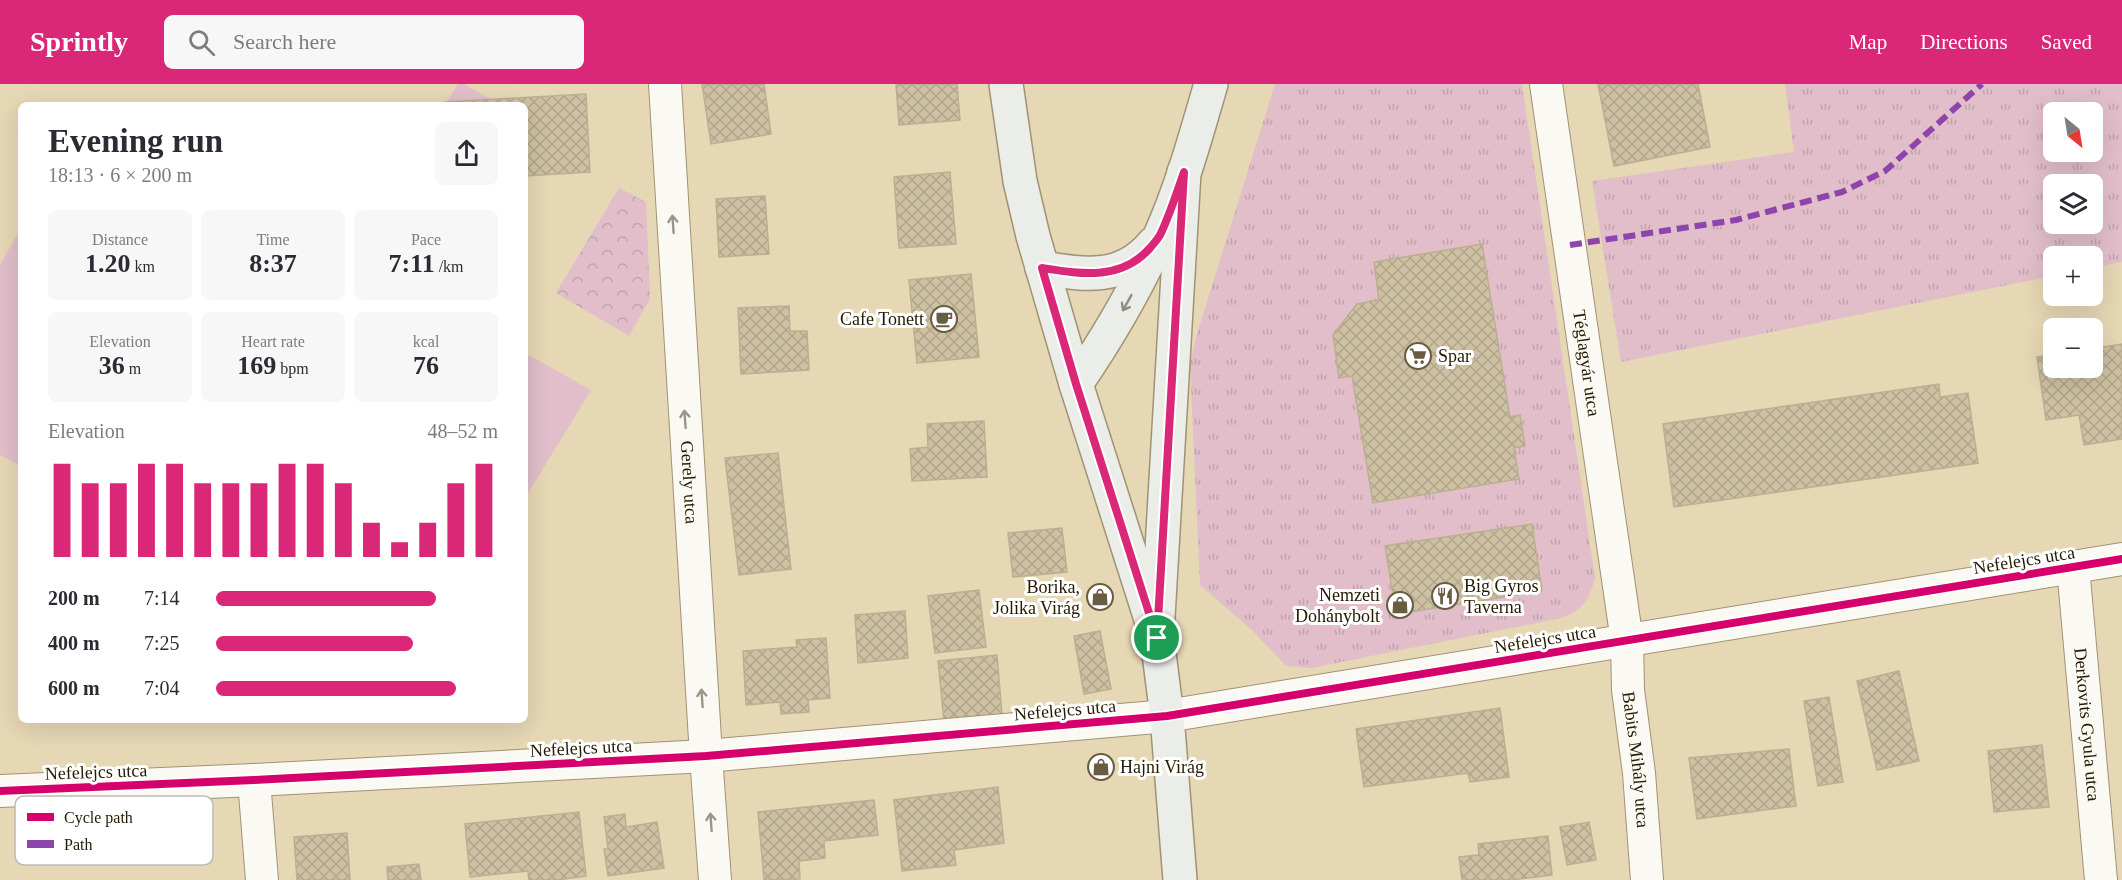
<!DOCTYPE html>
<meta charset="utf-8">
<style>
body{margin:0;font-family:Georgia,serif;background:#f7f7f7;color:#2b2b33;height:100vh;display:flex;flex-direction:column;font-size:22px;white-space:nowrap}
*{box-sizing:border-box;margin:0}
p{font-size:20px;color:#7c7c81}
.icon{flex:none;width:33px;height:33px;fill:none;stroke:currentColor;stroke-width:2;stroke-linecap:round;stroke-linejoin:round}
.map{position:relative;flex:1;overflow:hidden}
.details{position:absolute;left:18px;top:18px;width:510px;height:621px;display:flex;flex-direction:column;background:#fff;border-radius:9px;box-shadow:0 6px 24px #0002}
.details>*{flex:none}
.needle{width:39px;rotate:150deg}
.controls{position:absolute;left:2043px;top:18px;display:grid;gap:12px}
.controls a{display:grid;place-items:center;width:60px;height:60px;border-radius:9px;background:#fff;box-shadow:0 6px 24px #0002;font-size:30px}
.pin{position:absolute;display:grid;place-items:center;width:51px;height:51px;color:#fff;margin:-26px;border:3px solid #fff;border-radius:50%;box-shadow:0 2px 6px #0007}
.round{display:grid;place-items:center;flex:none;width:63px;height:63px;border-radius:9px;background:#f7f7f7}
.head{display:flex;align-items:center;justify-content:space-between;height:102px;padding:0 30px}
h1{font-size:33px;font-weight:700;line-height:45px}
.figures{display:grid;grid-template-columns:repeat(3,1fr);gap:9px;height:102px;padding:6px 30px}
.figures div{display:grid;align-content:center;border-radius:9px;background:#f7f7f7;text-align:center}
.figures b{font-size:26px;font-weight:700}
.figures small{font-size:16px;font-weight:400}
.figures p{font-size:16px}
.chart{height:168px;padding:12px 30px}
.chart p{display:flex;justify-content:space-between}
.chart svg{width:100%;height:108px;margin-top:6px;stroke:#db2777;stroke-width:6}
ul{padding:0 30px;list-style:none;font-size:20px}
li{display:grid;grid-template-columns:96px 72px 1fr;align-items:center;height:45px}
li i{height:15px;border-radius:8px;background:#db2777}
header{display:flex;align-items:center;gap:36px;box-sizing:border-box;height:84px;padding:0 30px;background:#db2777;color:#fff}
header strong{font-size:28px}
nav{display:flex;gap:33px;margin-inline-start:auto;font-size:21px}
.search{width:420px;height:54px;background:#f7f7f7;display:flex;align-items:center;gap:15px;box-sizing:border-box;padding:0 21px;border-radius:9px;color:#7c7c81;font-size:22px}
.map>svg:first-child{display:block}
.grass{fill:url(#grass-tufts);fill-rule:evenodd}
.park{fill:url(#park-crowns)}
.pitch{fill:#e1beca}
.building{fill:url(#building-cross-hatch);stroke:#bcaf90;stroke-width:1.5}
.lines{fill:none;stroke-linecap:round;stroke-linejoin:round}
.street-casing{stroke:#a09374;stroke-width:34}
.secondary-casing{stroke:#a09374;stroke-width:36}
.street{stroke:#fbf9f4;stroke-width:32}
.secondary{stroke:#ebede9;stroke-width:33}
.quiet{stroke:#8e44ad;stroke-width:6;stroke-dasharray:12 6;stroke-linecap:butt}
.cycleway-casing{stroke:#fff;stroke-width:11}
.cycleway{stroke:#d6006c;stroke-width:8}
.oneway{stroke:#9a9587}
.oneway2{stroke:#918e81}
.route-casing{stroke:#fff;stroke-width:12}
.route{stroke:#db2777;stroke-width:8}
.labels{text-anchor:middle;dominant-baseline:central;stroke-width:6;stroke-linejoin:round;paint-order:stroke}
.poi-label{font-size:18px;fill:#241a02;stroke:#fff;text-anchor:end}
.street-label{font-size:18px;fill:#241a02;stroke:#fff}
.key{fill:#fff;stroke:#bdbab3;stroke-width:1.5}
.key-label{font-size:16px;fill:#241a02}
</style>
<header>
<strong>Sprintly</strong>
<div class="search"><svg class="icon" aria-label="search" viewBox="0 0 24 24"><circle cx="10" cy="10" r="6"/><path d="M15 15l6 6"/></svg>Search here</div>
<nav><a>Map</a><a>Directions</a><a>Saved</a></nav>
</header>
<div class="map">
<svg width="2122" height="796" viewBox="0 0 2122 796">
<defs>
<pattern id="grass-tufts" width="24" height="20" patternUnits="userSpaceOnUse" patternTransform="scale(1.5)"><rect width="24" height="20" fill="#e1beca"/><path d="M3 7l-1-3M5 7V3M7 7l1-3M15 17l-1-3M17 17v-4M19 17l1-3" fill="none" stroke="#c1a3ac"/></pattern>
<pattern id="park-crowns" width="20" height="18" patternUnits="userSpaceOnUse" patternTransform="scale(1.5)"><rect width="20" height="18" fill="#e1beca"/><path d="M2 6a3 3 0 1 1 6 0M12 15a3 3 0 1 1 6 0" fill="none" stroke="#c1a3ac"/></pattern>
<pattern id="building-cross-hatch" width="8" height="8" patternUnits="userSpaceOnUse" patternTransform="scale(1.5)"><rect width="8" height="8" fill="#cec1a3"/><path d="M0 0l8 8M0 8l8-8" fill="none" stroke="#b1a58b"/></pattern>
</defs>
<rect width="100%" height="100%" fill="#e6d7b5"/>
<g class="grass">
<path d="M1275,0H1522L1595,494C1589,516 1583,526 1561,534L1311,584L1286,582L1252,546L1200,501L1190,280L1196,253Z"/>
<path d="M1785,0H2122V178L2093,184L2092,172H2054L2053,192L1621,278L1592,97L1794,68ZM2054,28H2092V68H2054ZM2054,100H2092V140H2054Z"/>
</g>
<polygon class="park" points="619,104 646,118 650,215 629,252 556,209"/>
<g class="pitch">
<polygon points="458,0 464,0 500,21 445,21"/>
<polygon points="21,144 21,382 0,371 0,181"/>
<polygon points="525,269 591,306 525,414"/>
</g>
<g class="building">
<polygon points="702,0 764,0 771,50 711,60"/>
<polygon points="896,0 957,0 960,36 899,41"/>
<polygon points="1598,0 1698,0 1710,63 1614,82"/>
<polygon points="586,10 590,88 525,92 525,21 445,21 445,18"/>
<polygon points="950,88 956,160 899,164 894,93"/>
<polygon points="765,112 769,170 719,173 716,115"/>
<polygon points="1482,160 1510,333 1520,331 1525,362 1514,364 1519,395 1373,419 1352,292 1339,294 1333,251 1357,220 1379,216 1374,178"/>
<polygon points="971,190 979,273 917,279 909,196"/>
<polygon points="789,222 790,247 807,247 809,286 741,290 738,224"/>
<polygon points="2122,260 2122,355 2084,361 2079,331 2046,336 2037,273 2054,271 2054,284 2092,284 2092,265"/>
<polygon points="1939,300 1940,313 1968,309 1978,379 1674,423 1663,340"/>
<polygon points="984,337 987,393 912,397 910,365 928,363 927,340"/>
<polygon points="778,369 791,485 739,491 725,374"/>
<polygon points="1532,440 1542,507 1410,528 1405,527 1394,517 1385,462"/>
<polygon points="1062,444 1067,488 1013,493 1008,449"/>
<polygon points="979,506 986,563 935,569 928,512"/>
<polygon points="905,527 908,574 858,579 855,531"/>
<polygon points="1100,547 1111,605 1084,610 1074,552"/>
<polygon points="826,554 830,614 808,616 809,628 781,630 780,618 746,621 743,567 797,563 796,556"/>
<polygon points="997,571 1002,631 944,637 938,577"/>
<polygon points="1899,587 1919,677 1877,686 1857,597"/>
<polygon points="1829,613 1843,698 1818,702 1804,617"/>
<polygon points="1500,624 1509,693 1470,698 1468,689 1364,703 1356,645"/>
<polygon points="2042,661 2049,723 1994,728 1988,667"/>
<polygon points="1789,665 1796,722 1697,735 1689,674"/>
<polygon points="998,703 1004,759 954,766 956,781 902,787 894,716"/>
<polygon points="874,716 878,751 824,757 825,774 799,777 800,795 764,796 758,728"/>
<polygon points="579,728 586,792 557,796 529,796 528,787 470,793 465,740"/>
<polygon points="625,730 626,743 657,738 664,784 608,792 604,765 608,765 604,733"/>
<polygon points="1589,738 1596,776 1567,781 1560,743"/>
<polygon points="347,749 350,796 297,796 294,753"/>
<polygon points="1548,752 1552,791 1511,796 1462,796 1459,773 1479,771 1478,760"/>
<polygon points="419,780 421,796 388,796 387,783"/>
</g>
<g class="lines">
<defs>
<g id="street">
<path id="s1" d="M665,0L706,672L715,796"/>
<path id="s2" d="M1546,0L1627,557L1628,606L1639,689L1647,796"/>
<path id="s3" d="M2073,483L2101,796"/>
<polyline points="254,696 262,796"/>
<polyline points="0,707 254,696 706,672 1167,632 2122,475"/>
</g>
<g id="secondary">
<polyline points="1006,0 1020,97 1033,152 1076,300 1157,554 1167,632 1180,796"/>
<path d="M1042,184C1086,191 1122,197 1153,160"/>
<path d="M1076,300C1108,253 1137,204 1160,152C1182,103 1196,51 1211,0"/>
<polyline points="1158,533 1184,88"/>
</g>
</defs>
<use href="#street" class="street-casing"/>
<use href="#secondary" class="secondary-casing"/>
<use href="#street" class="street"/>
<use href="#secondary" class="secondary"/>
<polyline class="quiet" points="1570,161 1736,136 1842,108 1885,87 1982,0"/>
<defs>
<polyline id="cycleway" points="0,707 254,696 706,672 1167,632 2122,475"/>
</defs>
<use href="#cycleway" class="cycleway-casing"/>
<use href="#cycleway" class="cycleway"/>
</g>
<defs><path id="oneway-shaft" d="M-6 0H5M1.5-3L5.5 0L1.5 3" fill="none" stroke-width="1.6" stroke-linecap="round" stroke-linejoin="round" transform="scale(1.5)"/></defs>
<g class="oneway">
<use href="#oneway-shaft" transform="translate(673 140) rotate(-94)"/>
<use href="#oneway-shaft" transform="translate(685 335) rotate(-94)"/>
<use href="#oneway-shaft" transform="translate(702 614) rotate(-94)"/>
<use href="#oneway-shaft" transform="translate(711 738) rotate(-94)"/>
</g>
<use class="oneway2" href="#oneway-shaft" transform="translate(1127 219) rotate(119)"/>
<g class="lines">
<defs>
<path id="route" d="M1184,88L1157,554L1076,300L1042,184C1081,190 1121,197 1150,164C1154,159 1159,154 1161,149C1170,130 1177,108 1184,88Z"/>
</defs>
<use href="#route" class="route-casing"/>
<use href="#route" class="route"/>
</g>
<defs>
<symbol id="cafe-ring" viewBox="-11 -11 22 22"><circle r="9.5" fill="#fff" stroke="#685c41" stroke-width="1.5"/><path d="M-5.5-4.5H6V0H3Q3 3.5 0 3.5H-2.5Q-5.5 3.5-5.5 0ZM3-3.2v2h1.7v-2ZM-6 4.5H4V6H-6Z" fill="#685c41"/></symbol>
<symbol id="supermarket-ring" viewBox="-11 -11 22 22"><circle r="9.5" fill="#fff" stroke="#685c41" stroke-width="1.5"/><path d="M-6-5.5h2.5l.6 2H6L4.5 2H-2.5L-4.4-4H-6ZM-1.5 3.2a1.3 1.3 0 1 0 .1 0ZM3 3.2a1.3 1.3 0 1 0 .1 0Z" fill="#685c41"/></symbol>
<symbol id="restaurant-ring" viewBox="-11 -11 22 22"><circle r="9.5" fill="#fff" stroke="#685c41" stroke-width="1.5"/><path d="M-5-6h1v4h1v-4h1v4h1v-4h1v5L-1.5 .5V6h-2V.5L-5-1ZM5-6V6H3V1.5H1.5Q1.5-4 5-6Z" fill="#685c41"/></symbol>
<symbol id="shop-ring" viewBox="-11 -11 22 22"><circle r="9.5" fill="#fff" stroke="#685c41" stroke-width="1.5"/><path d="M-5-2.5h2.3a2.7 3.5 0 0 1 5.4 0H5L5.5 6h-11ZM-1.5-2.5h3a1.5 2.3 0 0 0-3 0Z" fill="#685c41"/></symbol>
</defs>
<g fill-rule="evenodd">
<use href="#cafe-ring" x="929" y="220" width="30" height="30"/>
<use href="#supermarket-ring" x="1403" y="257" width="30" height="30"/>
<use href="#restaurant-ring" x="1430" y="497" width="30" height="30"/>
<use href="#shop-ring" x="1085" y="498" width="30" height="30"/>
<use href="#shop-ring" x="1385" y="506" width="30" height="30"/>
<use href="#shop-ring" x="1086" y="668" width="30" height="30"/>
</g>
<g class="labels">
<g class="poi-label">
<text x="924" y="235">Cafe Tonett</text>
<text x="1438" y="272" text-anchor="start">Spar</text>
<text x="1464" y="502" text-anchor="start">Big Gyros<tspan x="1464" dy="21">Taverna</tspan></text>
<text x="1080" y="503">Borika,<tspan x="1080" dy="21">Jolika Virág</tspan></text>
<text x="1380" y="511">Nemzeti<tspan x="1380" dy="21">Dohánybolt</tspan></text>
<text x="1120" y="683" text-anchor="start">Hajni Virág</text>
</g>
<g class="street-label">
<text stroke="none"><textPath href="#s2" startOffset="282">Téglagyár utca</textPath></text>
<text stroke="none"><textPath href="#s1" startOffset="399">Gerely utca</textPath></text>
<text transform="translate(2024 476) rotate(-9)">Nefelejcs utca</text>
<text transform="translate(1545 555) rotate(-9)">Nefelejcs utca</text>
<text transform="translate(1065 626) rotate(-5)">Nefelejcs utca</text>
<text stroke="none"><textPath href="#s3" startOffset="158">Derkovits Gyula utca</textPath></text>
<text transform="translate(581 664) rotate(-3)">Nefelejcs utca</text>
<text stroke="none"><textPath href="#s2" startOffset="682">Babits Mihály utca</textPath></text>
<text transform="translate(96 688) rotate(-2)">Nefelejcs utca</text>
</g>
</g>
<rect x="15" y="712" width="198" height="69" rx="9" class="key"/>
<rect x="27" y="729" width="27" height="8" fill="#d6006c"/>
<rect x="27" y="756" width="27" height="8" fill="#8e44ad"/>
<g class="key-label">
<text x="64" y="739">Cycle path</text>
<text x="64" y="766">Path</text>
</g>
</svg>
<div class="controls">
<a><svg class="needle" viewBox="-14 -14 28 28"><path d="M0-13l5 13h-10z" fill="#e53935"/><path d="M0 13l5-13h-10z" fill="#7c7c81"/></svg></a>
<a><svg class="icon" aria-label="layers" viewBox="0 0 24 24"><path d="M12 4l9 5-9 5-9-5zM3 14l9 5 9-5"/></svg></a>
<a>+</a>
<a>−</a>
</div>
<div class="pin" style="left:1157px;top:554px;background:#1e9e55"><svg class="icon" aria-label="arrive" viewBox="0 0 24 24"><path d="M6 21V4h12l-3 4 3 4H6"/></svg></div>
<section class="details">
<div class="head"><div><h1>Evening run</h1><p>18:13 · 6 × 200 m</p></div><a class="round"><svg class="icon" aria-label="share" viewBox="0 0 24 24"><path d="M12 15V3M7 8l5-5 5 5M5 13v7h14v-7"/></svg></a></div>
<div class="figures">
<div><p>Distance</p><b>1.20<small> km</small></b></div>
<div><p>Time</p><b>8:37</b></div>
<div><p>Pace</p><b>7:11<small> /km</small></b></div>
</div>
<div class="figures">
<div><p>Elevation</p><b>36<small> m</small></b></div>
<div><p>Heart rate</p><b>169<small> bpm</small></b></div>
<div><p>kcal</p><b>76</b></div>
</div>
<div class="chart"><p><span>Elevation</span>48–52 m</p>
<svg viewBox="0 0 160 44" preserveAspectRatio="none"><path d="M5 44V6M15 44V14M25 44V14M35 44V6M45 44V6M55 44V14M65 44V14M75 44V14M85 44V6M95 44V6M105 44V14M115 44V30M125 44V38M135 44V30M145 44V14M155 44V6"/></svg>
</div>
<ul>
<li><b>200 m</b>7:14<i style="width:78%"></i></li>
<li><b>400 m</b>7:25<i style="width:70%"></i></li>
<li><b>600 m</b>7:04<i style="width:85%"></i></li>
</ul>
</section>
</div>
